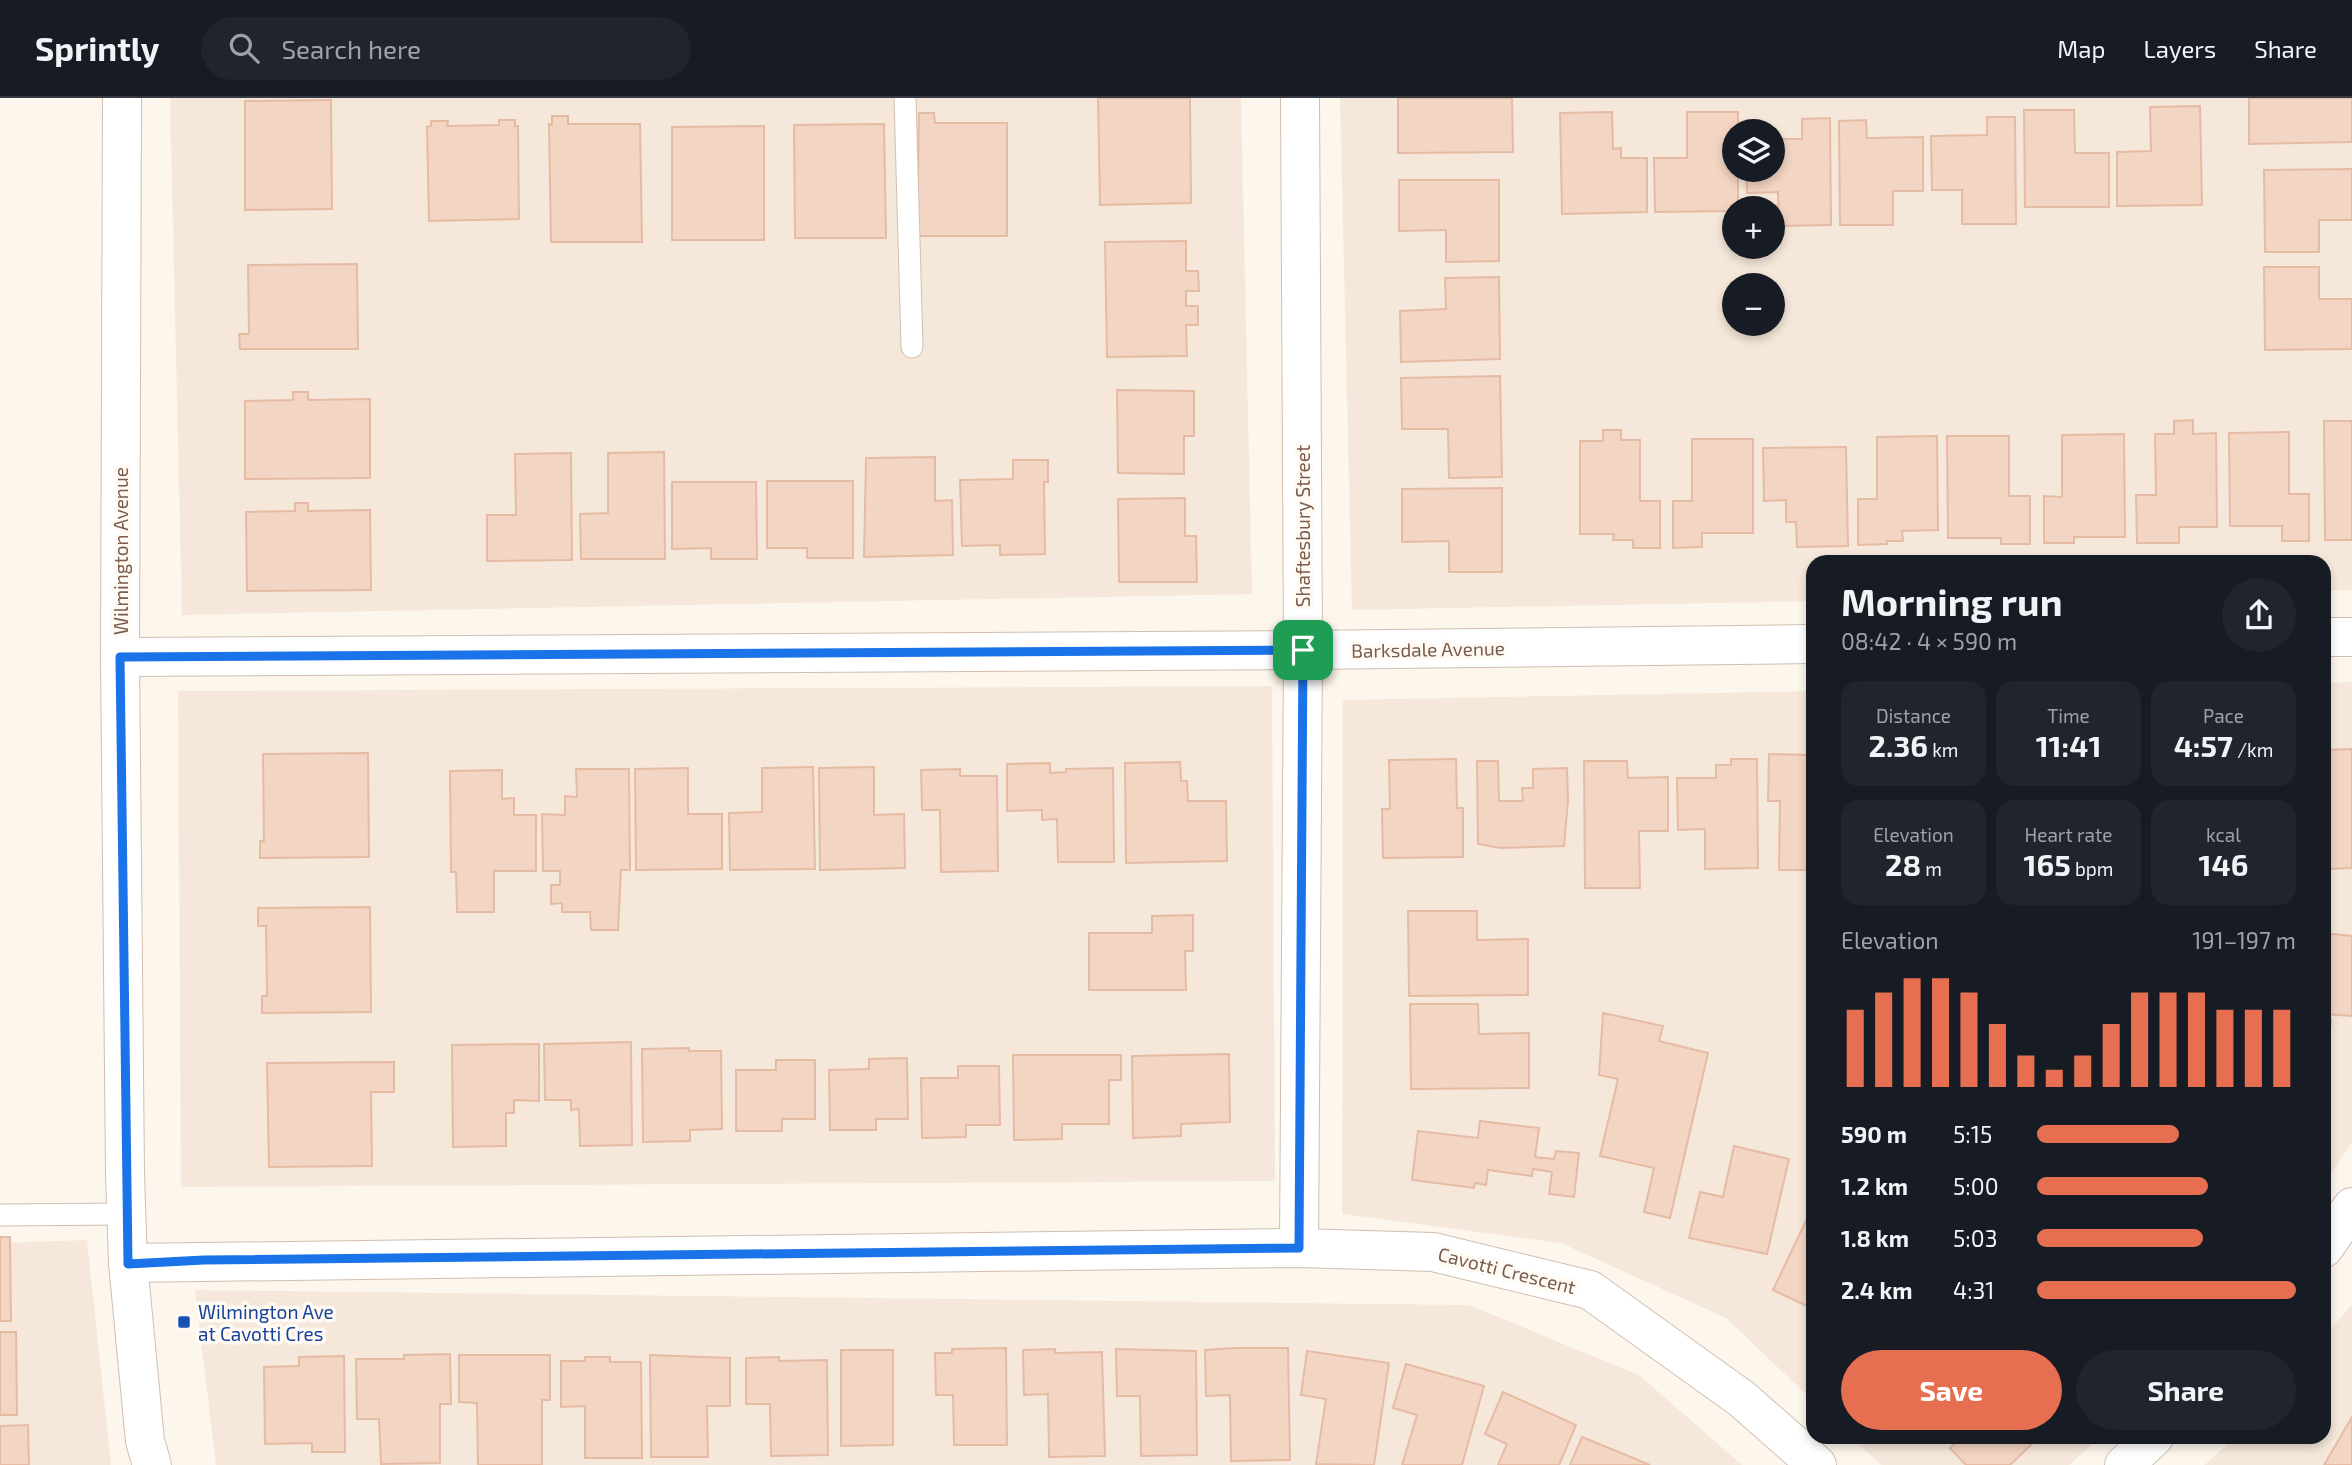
<!DOCTYPE html>
<meta charset="utf-8">
<style>
body{margin:0;font-family:"Exo 2",sans-serif;background:#20242c;color:#f1f3f6;height:100vh;display:flex;flex-direction:column;font-size:26px;white-space:nowrap}
*{box-sizing:border-box;margin:0}
p{font-size:23px;color:#9ea1a6}
.icon{flex:none;width:38px;height:38px;fill:none;stroke:currentColor;stroke-width:2;stroke-linecap:round;stroke-linejoin:round}
.map{position:relative;flex:1;overflow:hidden}
.panel{position:absolute;left:1806px;top:457px;width:525px;height:889px;display:flex;flex-direction:column;background:#171b24;border-radius:21px;box-shadow:0 4px 10px #0003}
.panel>*{flex:none}
.controls{position:absolute;left:1722px;top:21px;display:grid;gap:14px}
.controls a{display:grid;place-items:center;width:63px;height:63px;border-radius:50%;background:#171b24;box-shadow:0 4px 10px #0003;font-size:35px}
.pin{position:absolute;display:grid;place-items:center;width:60px;height:60px;color:#fff;margin:-30px;border-radius:14px;box-shadow:0 4px 10px #0006}
.round{display:grid;place-items:center;flex:none;width:74px;height:74px;border-radius:37px;background:#20242c}
.head{display:flex;align-items:center;justify-content:space-between;height:119px;padding:0 35px}
h1{font-size:38px;font-weight:700;line-height:52px}
.figures{display:grid;grid-template-columns:repeat(3,1fr);gap:10px;height:119px;padding:7px 35px}
.figures div{display:grid;align-content:center;border-radius:18px;background:#20242c;text-align:center}
.figures b{font-size:30px;font-weight:700}
.figures small{font-size:19px;font-weight:400}
.figures p{font-size:19px}
.chart{height:196px;padding:14px 35px}
.chart p{display:flex;justify-content:space-between}
.chart svg{width:100%;height:126px;margin-top:7px;stroke:#e76f51;stroke-width:6}
.primary-button{display:flex;gap:14px;margin-top:auto;padding:14px 35px}
.primary-button a{flex:1;height:80px;border-radius:42px;background:#e76f51;color:#fff;font-size:28px;font-weight:700;line-height:80px;text-align:center}
.primary-button a+a{background:#20242c;color:#f1f3f6}
ul{padding:0 35px;list-style:none;font-size:23px}
li{display:grid;grid-template-columns:112px 84px 1fr;align-items:center;height:52px}
li i{height:18px;border-radius:9px;background:#e76f51}
header{display:flex;align-items:center;gap:42px;box-sizing:border-box;height:98px;padding:0 35px;background:#171b24;border-bottom:2px solid #363941}
header strong{font-size:33px}
nav{display:flex;gap:38px;margin-inline-start:auto;font-size:24px}
.search{width:490px;height:63px;background:#20242c;display:flex;align-items:center;gap:18px;box-sizing:border-box;padding:0 24px;border-radius:38px;color:#9ea1a6;font-size:26px}
.map>svg:first-child{display:block}
.residential{fill:#f5e8da;fill-rule:evenodd}
.building{fill:#f3d5c3;stroke:#e6bba3;stroke-width:2}
.lines{fill:none;stroke-linecap:round;stroke-linejoin:round}
.lane-casing{stroke:#d1beb0;stroke-width:23}
.street-casing{stroke:#d1beb0;stroke-width:40}
.lane{stroke:#fff;stroke-width:21}
.street{stroke:#fff;stroke-width:38}
.route-casing{stroke:#fff;stroke-width:14}
.route{stroke:#1a73e8;stroke-width:9}
.transit-dot{fill:#1a4fb4;stroke:#fffaf3;stroke-width:2.5}
.labels{text-anchor:middle;dominant-baseline:central;stroke-width:7;stroke-linejoin:round;paint-order:stroke}
.street-label{font-size:19px;fill:#7a5c4d;stroke:#fffaf3}
.transit-label{font-size:19px;fill:#164399;stroke:#fffaf3;text-anchor:start}
</style>
<header>
<strong>Sprintly</strong>
<div class="search"><svg class="icon" aria-label="search" viewBox="0 0 24 24"><circle cx="10" cy="10" r="6"/><path d="M15 15l6 6"/></svg>Search here</div>
<nav><a>Map</a><a>Layers</a><a>Share</a></nav>
</header>
<div class="map">
<svg width="2352" height="1367" viewBox="0 0 2352 1367">
<rect width="100%" height="100%" fill="#fdf6ec"/>
<g class="residential">
<polygon points="170,0 1241,0 1252,496 182,517"/>
<path d="M1340,0H2352V492L2324,493V464H1813V503L1352,512ZM1734,33H1773V72H1734ZM1734,110H1773V149H1734ZM1734,187H1773V226H1734Z"/>
<polygon points="2352,584 2352,1044 2324,1085 2324,585"/>
<polygon points="1272,588 1275,1083 181,1089 178,593"/>
<polygon points="1813,593 1813,1303 1726,1220 1561,1145 1342,1116 1343,602"/>
<polygon points="87,1142 111,1367 0,1367 0,1145"/>
<polygon points="195,1192 1469,1207 1639,1277 1742,1367 216,1367"/>
<polygon points="2352,1206 2352,1367 2204,1367 2236,1339 2324,1339 2324,1239"/>
<polygon points="1851,1339 2100,1339 2069,1367 1881,1367"/>
</g>
<g class="building">
<polygon points="1098,0 1190,0 1191,105 1100,107"/>
<polygon points="1398,0 1512,0 1513,54 1398,55"/>
<polygon points="2249,0 2352,0 2352,44 2249,46"/>
<polygon points="331,2 332,111 245,112 245,3"/>
<polygon points="2200,8 2202,107 2117,108 2117,54 2151,53 2150,9"/>
<polygon points="2024,12 2074,12 2075,55 2109,55 2109,109 2025,109"/>
<polygon points="1612,14 1613,51 1621,50 1621,60 1647,60 1647,114 1562,116 1560,15"/>
<polygon points="1687,14 1738,14 1738,33 1734,33 1734,72 1738,72 1738,110 1734,110 1734,113 1655,114 1654,60 1687,60"/>
<polygon points="919,15 934,15 935,25 1007,25 1007,138 917,138"/>
<polygon points="552,18 568,18 568,26 640,26 642,144 551,144 549,26 552,27"/>
<polygon points="1987,19 2015,19 2016,126 1962,126 1962,92 1932,92 1931,38 1987,37"/>
<polygon points="1830,20 1831,127 1779,128 1778,94 1747,95 1746,72 1773,72 1773,41 1802,41 1802,21"/>
<polygon points="499,22 515,22 515,28 518,28 519,121 429,123 427,29 431,28 431,23 448,23 447,28 499,27"/>
<polygon points="1866,22 1867,40 1923,39 1923,93 1893,93 1893,127 1840,127 1839,23"/>
<polygon points="884,26 886,140 795,140 794,27"/>
<polygon points="764,28 764,142 672,142 672,29"/>
<polygon points="2352,71 2352,122 2319,122 2319,154 2265,154 2264,72"/>
<polygon points="1399,82 1499,82 1499,163 1446,164 1446,132 1399,133"/>
<polygon points="1186,143 1186,173 1198,173 1199,193 1186,193 1186,208 1198,208 1198,227 1186,227 1187,258 1107,259 1105,144"/>
<polygon points="357,166 358,251 240,251 239,236 249,236 248,167"/>
<polygon points="2264,169 2319,169 2319,201 2352,201 2352,251 2265,252"/>
<polygon points="1499,179 1500,261 1401,264 1400,213 1446,211 1445,180"/>
<polygon points="1500,278 1502,379 1449,380 1448,331 1402,331 1401,280"/>
<polygon points="1117,292 1194,293 1194,338 1184,338 1184,376 1118,375"/>
<polygon points="293,294 308,294 308,302 370,301 370,380 245,381 245,303 293,302"/>
<polygon points="2193,322 2193,336 2216,335 2217,429 2179,429 2179,445 2137,445 2136,397 2156,397 2155,336 2174,336 2174,323"/>
<polygon points="2324,323 2352,323 2352,442 2325,442"/>
<polygon points="1603,332 1621,332 1621,342 1640,342 1640,403 1660,403 1660,450 1633,450 1633,442 1613,442 1614,436 1580,436 1580,343 1603,343"/>
<polygon points="2289,334 2289,396 2309,396 2309,443 2282,443 2282,428 2230,428 2229,335"/>
<polygon points="2124,336 2125,439 2074,439 2074,445 2044,445 2044,398 2062,399 2062,337"/>
<polygon points="1937,338 1938,432 1902,433 1903,443 1887,443 1887,446 1858,447 1858,401 1877,401 1877,339"/>
<polygon points="1947,338 2009,338 2009,398 2030,398 2030,446 2001,446 2001,440 1948,440"/>
<polygon points="1692,341 1753,341 1753,435 1702,435 1702,449 1673,450 1673,403 1692,403"/>
<polygon points="1846,349 1848,448 1797,449 1796,424 1786,424 1786,402 1764,403 1763,350"/>
<polygon points="664,354 665,461 581,461 580,416 608,415 608,355"/>
<polygon points="571,355 572,462 487,463 487,417 516,417 515,356"/>
<polygon points="935,359 935,403 952,402 953,457 864,459 866,360"/>
<polygon points="1013,362 1048,362 1048,384 1044,384 1045,456 1000,457 1000,447 962,448 960,382 1013,381"/>
<polygon points="767,383 853,383 853,460 807,460 807,450 767,450"/>
<polygon points="672,384 756,384 757,461 711,461 711,450 672,451"/>
<polygon points="1502,390 1502,474 1449,474 1449,443 1402,444 1402,391"/>
<polygon points="1185,400 1185,438 1196,438 1197,484 1119,484 1118,401"/>
<polygon points="295,405 308,405 308,413 370,412 371,492 247,493 246,414 295,413"/>
<polygon points="2352,651 2352,770 2328,771 2326,652"/>
<polygon points="368,655 369,759 260,760 260,743 264,743 263,656"/>
<polygon points="1769,656 1813,657 1813,772 1779,772 1780,703 1768,703"/>
<polygon points="1456,661 1457,710 1463,710 1463,759 1383,760 1382,711 1390,711 1389,662"/>
<polygon points="1731,661 1757,661 1758,770 1705,771 1705,731 1678,732 1677,680 1716,680 1716,667 1731,667"/>
<polygon points="1477,663 1498,663 1499,703 1523,703 1522,690 1533,690 1533,671 1567,670 1568,703 1564,748 1500,750 1478,746"/>
<polygon points="1584,663 1627,663 1628,680 1668,679 1668,733 1639,733 1640,790 1585,790"/>
<polygon points="1180,664 1181,683 1187,683 1188,703 1226,703 1227,763 1126,765 1125,665"/>
<polygon points="1050,665 1050,675 1066,674 1066,671 1113,670 1114,764 1058,764 1057,721 1042,722 1042,712 1007,713 1007,666"/>
<polygon points="813,669 815,771 730,772 729,715 762,714 762,670"/>
<polygon points="874,669 874,717 904,716 905,770 820,772 819,670"/>
<polygon points="688,670 688,716 722,716 722,771 636,772 635,671"/>
<polygon points="576,671 629,671 630,772 621,772 618,832 591,832 590,814 562,814 562,805 551,806 551,787 560,787 560,773 543,773 542,716 565,717 565,698 577,699"/>
<polygon points="960,671 960,678 997,678 998,773 941,774 940,712 922,712 921,672"/>
<polygon points="502,672 502,701 514,700 514,717 536,717 536,773 494,773 494,814 457,814 456,774 451,774 450,673"/>
<polygon points="370,809 371,914 262,915 262,898 267,898 266,828 258,828 258,810"/>
<polygon points="1408,813 1477,813 1477,842 1528,841 1528,897 1409,898"/>
<polygon points="1193,817 1193,853 1185,853 1186,892 1089,892 1089,835 1152,835 1152,818"/>
<polygon points="2324,835 2352,838 2352,918 2324,916"/>
<polygon points="1410,906 1478,906 1479,936 1529,935 1529,990 1411,991"/>
<polygon points="1603,915 1663,928 1659,943 1708,955 1670,1120 1644,1114 1654,1070 1600,1058 1618,981 1599,977"/>
<polygon points="2324,921 2331,922 2324,986"/>
<polygon points="631,944 632,1047 580,1048 579,1011 571,1012 571,1002 545,1002 544,946"/>
<polygon points="539,946 539,1003 514,1002 514,1015 506,1015 506,1048 453,1049 452,947"/>
<polygon points="689,950 689,953 721,953 722,1031 690,1032 690,1043 643,1044 642,951"/>
<polygon points="1229,956 1230,1024 1181,1026 1181,1038 1133,1040 1132,958"/>
<polygon points="1013,957 1121,957 1121,982 1109,982 1109,1026 1062,1026 1062,1041 1014,1042"/>
<polygon points="907,960 908,1021 876,1021 876,1032 830,1032 829,972 869,971 869,961"/>
<polygon points="776,962 815,962 815,1021 782,1021 782,1033 736,1033 736,972 776,972"/>
<polygon points="394,964 394,994 371,994 372,1068 269,1069 267,965"/>
<polygon points="958,968 999,968 1000,1027 966,1027 966,1039 922,1040 921,980 958,980"/>
<polygon points="1480,1023 1539,1030 1535,1059 1554,1061 1556,1053 1579,1055 1574,1099 1549,1096 1552,1074 1533,1071 1532,1078 1488,1072 1486,1087 1475,1085 1474,1090 1412,1082 1418,1033 1478,1040"/>
<polygon points="1734,1048 1789,1061 1767,1156 1689,1140 1700,1094 1723,1099"/>
<polygon points="1813,1108 1813,1211 1773,1192"/>
<polygon points="0,1139 10,1139 11,1223 0,1223"/>
<polygon points="0,1234 16,1234 17,1317 0,1317"/>
<polygon points="1006,1250 1007,1347 954,1347 953,1297 936,1297 935,1255 952,1255 952,1251"/>
<polygon points="1235,1250 1288,1250 1290,1362 1231,1363 1230,1297 1206,1298 1205,1252"/>
<polygon points="1055,1251 1055,1255 1102,1254 1105,1358 1049,1359 1048,1296 1024,1297 1023,1252"/>
<polygon points="1116,1251 1196,1253 1197,1357 1141,1358 1140,1298 1117,1298"/>
<polygon points="841,1252 893,1252 893,1347 841,1348"/>
<polygon points="1307,1253 1389,1265 1374,1367 1316,1366 1326,1301 1301,1297"/>
<polygon points="450,1256 451,1306 440,1306 440,1365 381,1366 379,1321 357,1321 356,1261 404,1261 404,1257"/>
<polygon points="459,1257 550,1257 550,1302 542,1302 542,1367 478,1367 477,1305 459,1304"/>
<polygon points="650,1257 730,1260 730,1308 707,1308 708,1359 651,1359"/>
<polygon points="344,1258 345,1354 312,1354 312,1345 265,1346 264,1269 299,1268 299,1259"/>
<polygon points="585,1259 610,1259 610,1264 641,1264 642,1360 585,1360 585,1308 561,1309 561,1263 585,1263"/>
<polygon points="779,1259 779,1263 827,1262 828,1357 771,1358 770,1306 746,1306 746,1260"/>
<polygon points="1406,1266 1484,1288 1462,1367 1402,1367 1417,1317 1393,1310"/>
<polygon points="1503,1294 1576,1327 1559,1367 1498,1367 1507,1346 1485,1336"/>
<polygon points="2352,1319 2352,1367 2324,1367"/>
<polygon points="28,1327 29,1367 0,1367 0,1328"/>
<polygon points="1582,1339 1626,1357 1650,1367 1570,1367"/>
<polygon points="1961,1339 2039,1339 2010,1367 1966,1367 1950,1350"/>
</g>
<g class="lines">
<defs>
<g id="lane">
<polyline points="905,0 912,249"/>
<polyline points="0,1117 126,1116"/>
</g>
<g id="street">
<polyline points="122,0 120,559 125,1076 128,1165 145,1343 152,1367"/>
<polyline points="2324,539 2352,539"/>
<polyline points="120,559 1303,552 1813,546"/>
<polyline points="1299,1150 1303,552 1300,0"/>
<polyline points="2324,1150 2352,1109"/>
<polyline points="128,1165 1299,1150 1433,1154 1590,1192 1742,1301 1817,1367"/>
<polyline points="2124,1367 2154,1339"/>
</g>
</defs>
<use href="#lane" class="lane-casing"/>
<use href="#street" class="street-casing"/>
<use href="#lane" class="lane"/>
<use href="#street" class="street"/>
</g>
<g class="lines">
<defs>
<polygon id="route" points="1303,552 1299,1150 204,1162 128,1166 120,559"/>
</defs>
<use href="#route" class="route-casing"/>
<use href="#route" class="route"/>
</g>
<rect class="transit-dot" x="177" y="1217" width="14" height="14" rx="3.5"/>
<g class="labels">
<g class="street-label">
<text transform="translate(1302 428) rotate(-90)">Shaftesbury Street</text>
<text transform="translate(120 453) rotate(-90)">Wilmington Avenue</text>
<text transform="translate(1428 551) rotate(-1)">Barksdale Avenue</text>
<text transform="translate(1507 1172) rotate(14)">Cavotti Crescent</text>
</g>
<g class="transit-label">
<text x="198" y="1213">Wilmington Ave<tspan x="198" dy="22">at Cavotti Cres</tspan></text>
</g>
</g>
</svg>
<div class="controls">
<a><svg class="icon" aria-label="layers" viewBox="0 0 24 24"><path d="M12 4l9 5-9 5-9-5zM3 14l9 5 9-5"/></svg></a>
<a>+</a>
<a>−</a>
</div>
<div class="pin" style="left:1303px;top:552px;background:#1e9e55"><svg class="icon" aria-label="arrive" viewBox="0 0 24 24"><path d="M6 21V4h12l-3 4 3 4H6"/></svg></div>
<section class="panel">
<div class="head"><div><h1>Morning run</h1><p>08:42 · 4 × 590 m</p></div><a class="round"><svg class="icon" aria-label="share" viewBox="0 0 24 24"><path d="M12 15V3M7 8l5-5 5 5M5 13v7h14v-7"/></svg></a></div>
<div class="figures">
<div><p>Distance</p><b>2.36<small> km</small></b></div>
<div><p>Time</p><b>11:41</b></div>
<div><p>Pace</p><b>4:57<small> /km</small></b></div>
</div>
<div class="figures">
<div><p>Elevation</p><b>28<small> m</small></b></div>
<div><p>Heart rate</p><b>165<small> bpm</small></b></div>
<div><p>kcal</p><b>146</b></div>
</div>
<div class="chart"><p><span>Elevation</span>191–197 m</p>
<svg viewBox="0 0 160 44" preserveAspectRatio="none"><path d="M5 44V17M15 44V11M25 44V6M35 44V6M45 44V11M55 44V22M65 44V33M75 44V38M85 44V33M95 44V22M105 44V11M115 44V11M125 44V11M135 44V17M145 44V17M155 44V17"/></svg>
</div>
<ul>
<li><b>590 m</b>5:15<i style="width:55%"></i></li>
<li><b>1.2 km</b>5:00<i style="width:66%"></i></li>
<li><b>1.8 km</b>5:03<i style="width:64%"></i></li>
<li><b>2.4 km</b>4:31<i style="width:100%"></i></li>
</ul>
<div class="primary-button"><a>Save</a><a>Share</a></div>
</section>
</div>
